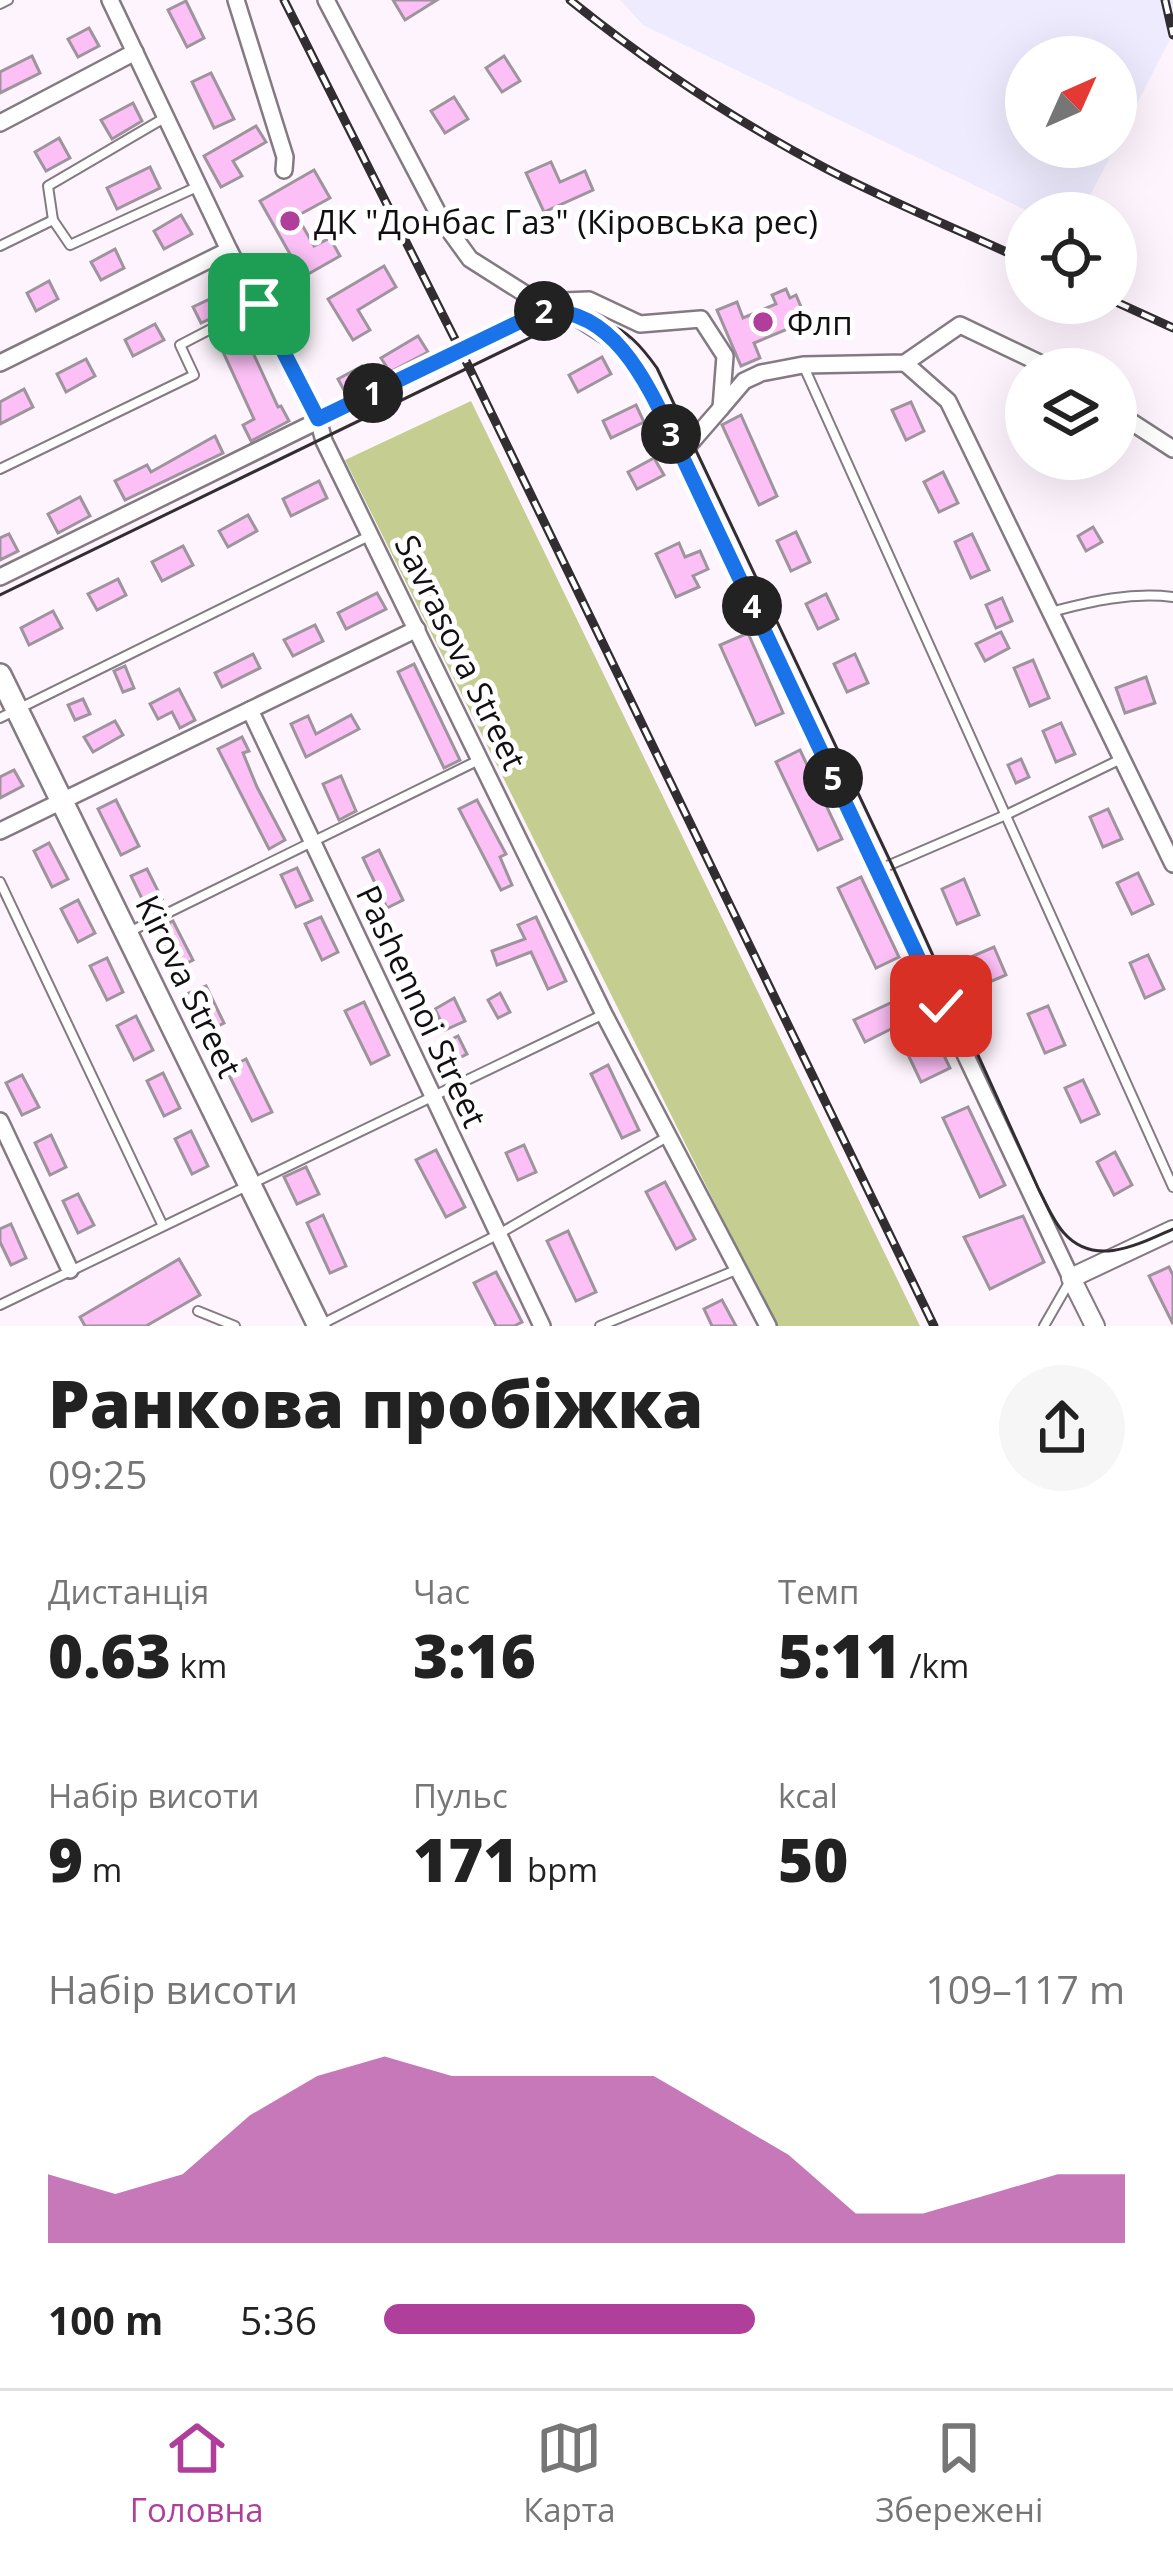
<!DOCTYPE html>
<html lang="uk">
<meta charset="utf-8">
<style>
body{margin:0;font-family:"Open Sans",sans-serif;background:#f6f6f6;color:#222;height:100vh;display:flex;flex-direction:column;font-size:45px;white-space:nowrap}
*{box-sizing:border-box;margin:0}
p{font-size:39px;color:#767676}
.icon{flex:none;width:66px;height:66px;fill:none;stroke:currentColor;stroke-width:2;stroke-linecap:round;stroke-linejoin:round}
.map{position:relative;height:1326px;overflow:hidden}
.side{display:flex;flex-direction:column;background:#fff;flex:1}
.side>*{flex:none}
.needle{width:78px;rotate:45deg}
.controls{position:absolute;left:1005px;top:36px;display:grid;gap:24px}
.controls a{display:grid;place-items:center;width:132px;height:132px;border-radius:50%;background:#fff;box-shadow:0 12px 48px #0002;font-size:60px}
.pin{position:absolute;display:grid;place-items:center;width:102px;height:102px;color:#fff;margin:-51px;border-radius:24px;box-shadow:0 6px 18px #0006}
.km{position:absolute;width:60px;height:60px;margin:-30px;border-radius:50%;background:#222;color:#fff;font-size:33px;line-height:60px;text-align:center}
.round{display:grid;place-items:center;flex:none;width:126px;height:126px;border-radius:63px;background:#f6f6f6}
.summary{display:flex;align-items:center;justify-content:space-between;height:204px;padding:0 48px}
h1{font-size:66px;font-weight:800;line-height:90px}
.metrics{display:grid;grid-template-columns:repeat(3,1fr);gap:18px;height:204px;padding:12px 48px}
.metrics div{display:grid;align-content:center}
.metrics b{font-size:60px;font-weight:800}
.metrics small{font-size:33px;font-weight:400}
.metrics p{font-size:33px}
.chart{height:336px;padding:24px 48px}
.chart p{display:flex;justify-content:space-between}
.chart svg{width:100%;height:216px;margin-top:12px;fill:#af3f9b;opacity:.7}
ul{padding:0 48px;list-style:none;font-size:39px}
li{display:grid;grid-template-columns:192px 144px 1fr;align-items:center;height:90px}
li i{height:30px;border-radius:15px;background:#af3f9b}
.menu{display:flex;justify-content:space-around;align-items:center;height:168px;border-top:3px solid #e0e0e0;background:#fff;font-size:33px;color:#767676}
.menu a{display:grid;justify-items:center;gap:6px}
.menu .active{color:#af3f9b}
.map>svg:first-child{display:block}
.industrial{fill:#edebfd}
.green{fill:#c5cd90}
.building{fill:#fcc0f6;stroke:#9d949c;stroke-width:3}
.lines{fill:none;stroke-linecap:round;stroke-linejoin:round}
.service-casing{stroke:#837a82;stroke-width:12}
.minor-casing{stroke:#837a82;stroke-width:20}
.tertiary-casing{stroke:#837a82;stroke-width:22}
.secondary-casing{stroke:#837a82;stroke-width:26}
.service{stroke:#fff;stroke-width:8}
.minor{stroke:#fff;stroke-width:15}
.tertiary{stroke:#fff;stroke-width:18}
.secondary{stroke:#fff;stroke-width:21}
.tram{stroke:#312d31;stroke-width:3}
.rail-casing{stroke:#312d31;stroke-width:9}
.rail{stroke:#fff;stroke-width:4.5;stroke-dasharray:14;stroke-linecap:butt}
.minor-bridge-casing{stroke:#837a82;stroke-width:20;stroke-linecap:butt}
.minor-bridge{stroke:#fff;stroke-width:15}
.route-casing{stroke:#fff;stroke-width:24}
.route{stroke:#1a73e8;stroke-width:15}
.poi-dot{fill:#af3f9b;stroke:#fff;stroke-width:4.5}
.labels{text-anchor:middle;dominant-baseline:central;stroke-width:10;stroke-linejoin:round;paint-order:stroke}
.poi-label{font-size:33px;fill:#120f12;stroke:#fff;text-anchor:start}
.street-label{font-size:33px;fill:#120f12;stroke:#fff}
</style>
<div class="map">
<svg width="1173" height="1326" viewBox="0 0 1173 1326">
<rect width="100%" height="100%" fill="#fef4fd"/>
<polygon class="industrial" points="620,0 1173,0 1173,33 1116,145 1116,57 1026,57 1026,147 1115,147 1081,213 1032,213 643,25"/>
<polygon class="green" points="471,401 920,1326 776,1326 345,460"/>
<g class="building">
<polygon points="393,0 437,0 405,20"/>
<polygon points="186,1 204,38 187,47 168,10"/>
<polygon points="89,28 99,46 78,57 68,39"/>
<polygon points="32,56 40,73 0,93 0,72"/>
<polygon points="504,56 520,81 502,92 486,68"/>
<polygon points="211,73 234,119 214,128 192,82"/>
<polygon points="454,97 468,119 445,133 431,111"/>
<polygon points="133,103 142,121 112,139 101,120"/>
<polygon points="256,126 266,142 233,161 242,176 221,187 204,156"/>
<polygon points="59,138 70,158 46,171 35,152"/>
<polygon points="551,162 560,182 585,171 593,190 544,212 526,173"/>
<polygon points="150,167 160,188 117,209 107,188"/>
<polygon points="314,170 330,198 297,216 314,246 330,238 340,256 303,277 260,201"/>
<polygon points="181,215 192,234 164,249 154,231"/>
<polygon points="115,249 124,268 101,280 91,262"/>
<polygon points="384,266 396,287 358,310 370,330 353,340 328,299"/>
<polygon points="49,281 58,299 36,311 27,293"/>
<polygon points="786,289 790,298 796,295 807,321 754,343 760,358 741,366 717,310 737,302 743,318 776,304 772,295"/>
<polygon points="229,290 237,306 201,323 193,307"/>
<polygon points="155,324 164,340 133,356 125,340"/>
<polygon points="242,329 278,407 281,406 289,421 251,441 243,425 254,419 218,341"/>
<polygon points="418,336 428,352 390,372 381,358"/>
<polygon points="602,357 611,374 578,392 569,375"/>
<polygon points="86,359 95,376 66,392 57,374"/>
<polygon points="362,366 370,382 346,394 338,379"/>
<polygon points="24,389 33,407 0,424 0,402"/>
<polygon points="911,402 924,431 906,440 892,410"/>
<polygon points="636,405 644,422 611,438 603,421"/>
<polygon points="741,415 777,496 759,505 722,425"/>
<polygon points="215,436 223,453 125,500 115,481 147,465 151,472"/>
<polygon points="654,458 664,475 637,489 628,472"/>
<polygon points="943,472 958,503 939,512 924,482"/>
<polygon points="319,481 327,498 291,516 283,499"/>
<polygon points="80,497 90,516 58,533 48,514"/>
<polygon points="248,515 257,531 228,547 219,531"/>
<polygon points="1093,527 1102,542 1086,551 1078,536"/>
<polygon points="796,532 810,562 791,571 777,541"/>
<polygon points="9,534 18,551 0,560 0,538"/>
<polygon points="972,534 989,570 971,578 955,542"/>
<polygon points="679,543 685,557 700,551 708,569 693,576 699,587 676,597 656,554"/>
<polygon points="183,546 193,565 162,581 152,562"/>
<polygon points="118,579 126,595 97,610 88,594"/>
<polygon points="377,593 386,609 346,629 338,613"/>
<polygon points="826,594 838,619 818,629 806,604"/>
<polygon points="1002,598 1012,621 996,628 986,605"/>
<polygon points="53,611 62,628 29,645 21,628"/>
<polygon points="315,625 323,641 293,656 284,640"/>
<polygon points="1001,632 1009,648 985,661 976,644"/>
<polygon points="748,633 783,713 756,725 720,645"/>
<polygon points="253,654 260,668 222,687 215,673"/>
<polygon points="855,654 868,683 847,692 834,664"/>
<polygon points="1033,660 1049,698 1030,706 1014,668"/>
<polygon points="414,664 460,760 444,768 398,672"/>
<polygon points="125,666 134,688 123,692 114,671"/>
<polygon points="1146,677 1155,703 1125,713 1116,688"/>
<polygon points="179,689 195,720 180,728 172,712 158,719 150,704"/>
<polygon points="83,699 90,714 75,720 68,705"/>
<polygon points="351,715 359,729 306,757 291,724 308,716 316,734"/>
<polygon points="115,721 123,735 93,752 84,737"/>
<polygon points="1061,723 1075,754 1056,762 1043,731"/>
<polygon points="242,737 249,751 243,753 257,787 285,840 269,849 218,749"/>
<polygon points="800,750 842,839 818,850 776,762"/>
<polygon points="1021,759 1029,777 1016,783 1008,765"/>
<polygon points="14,770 23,786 0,798 0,777"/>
<polygon points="341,776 356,811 339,820 323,784"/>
<polygon points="116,800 139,846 121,855 98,809"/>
<polygon points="477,800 506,854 500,857 512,885 501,890 459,809"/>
<polygon points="1108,809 1122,839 1103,847 1090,817"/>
<polygon points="49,843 68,879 52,887 34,851"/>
<polygon points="379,850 403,900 387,908 363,858"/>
<polygon points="297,868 312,900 296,907 281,875"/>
<polygon points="147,869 162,899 146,907 131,876"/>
<polygon points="1138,873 1153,904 1132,914 1117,883"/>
<polygon points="861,877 899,957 876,968 838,888"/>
<polygon points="964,879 979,915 957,924 942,889"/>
<polygon points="78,900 95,933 78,942 61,909"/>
<polygon points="321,917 338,952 322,960 305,924"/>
<polygon points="536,917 566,981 548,989 531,952 497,965 492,951 525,939 518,925"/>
<polygon points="173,921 193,960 177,968 157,929"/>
<polygon points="994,947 1006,975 985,984 973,956"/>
<polygon points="1148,955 1164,989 1145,998 1130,963"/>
<polygon points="107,958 123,992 107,1000 90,966"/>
<polygon points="206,986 224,1023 208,1031 189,993"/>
<polygon points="914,992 950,1068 921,1082 895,1027 865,1042 854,1020"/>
<polygon points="500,993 510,1012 498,1018 488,1000"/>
<polygon points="454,998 465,1021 445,1030 435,1009"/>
<polygon points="364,1002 389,1055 371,1064 345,1011"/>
<polygon points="1048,1006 1065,1045 1045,1053 1028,1014"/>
<polygon points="136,1016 153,1050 134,1060 117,1026"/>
<polygon points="458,1036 467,1054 453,1061 444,1043"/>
<polygon points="246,1059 272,1112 252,1121 226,1069"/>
<polygon points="608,1065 639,1130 622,1138 591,1074"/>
<polygon points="163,1073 180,1108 164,1116 147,1081"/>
<polygon points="22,1075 39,1107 22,1115 6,1083"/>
<polygon points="1083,1080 1099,1114 1081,1122 1065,1088"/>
<polygon points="968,1107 1005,1185 980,1197 943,1118"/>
<polygon points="191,1131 208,1166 192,1174 175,1139"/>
<polygon points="51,1135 66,1167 50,1175 35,1143"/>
<polygon points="524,1145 536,1172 518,1180 506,1153"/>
<polygon points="436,1150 465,1207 446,1217 416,1160"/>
<polygon points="1115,1152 1132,1185 1114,1195 1097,1162"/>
<polygon points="306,1167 319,1194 297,1204 284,1177"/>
<polygon points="665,1182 695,1239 676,1249 646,1192"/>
<polygon points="78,1194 94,1225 78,1233 63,1201"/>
<polygon points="323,1215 346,1266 330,1273 307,1223"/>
<polygon points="1023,1216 1044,1262 990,1289 964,1237"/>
<polygon points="11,1224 26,1258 11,1265 0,1242 0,1229"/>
<polygon points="568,1231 596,1292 576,1301 547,1241"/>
<polygon points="179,1259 200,1295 146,1326 85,1326 80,1317"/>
<polygon points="1169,1267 1173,1275 1173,1324 1149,1276"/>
<polygon points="496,1272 522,1322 514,1326 496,1326 474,1283"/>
<polygon points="722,1300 736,1326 712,1326 704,1309"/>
</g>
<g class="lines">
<defs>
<g id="service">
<polyline points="0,4 8,0"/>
<polyline points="53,220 48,186 166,117"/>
<polyline points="0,246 53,220 70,245 199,186"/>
<polyline points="804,367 1173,1187"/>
<polyline points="0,469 194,375 180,345 257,305"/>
<path d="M1051,612C1092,601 1131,592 1173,597"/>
<polyline points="0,718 369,536"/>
<polyline points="878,870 1008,814 1121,759"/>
<polyline points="0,882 162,1224"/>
<polyline points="129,932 481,759"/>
<polyline points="0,1305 604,1014"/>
<polyline points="198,1311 235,1326"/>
<polyline points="320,1325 497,1235 667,1137"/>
<polyline points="600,1326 736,1270"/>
<polyline points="1044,1326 1071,1279"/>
</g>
<g id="minor">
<polyline points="110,0 229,250 318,419 324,441 604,1014 768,1326"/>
<polyline points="236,0 285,157 284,170"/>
<polyline points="326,0 441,219 470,259 538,302 589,300 640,324 701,319 725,356 721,408 681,454"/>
<polyline points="0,123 135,52"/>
<polyline points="469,347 542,311 570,313 622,346 646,383 681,454 1071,1278"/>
<polyline points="0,363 229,250"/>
<polyline points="905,363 948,401 1173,864"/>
<polyline points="721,408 744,381 761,373 803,365 905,363 960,325 1052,369"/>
<polyline points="1116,412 1173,449"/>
<polyline points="0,577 452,355"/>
<polyline points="250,710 542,1326"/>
<polyline points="0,831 417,629"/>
<polyline points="0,1121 70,1270"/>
</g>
<polyline id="tertiary" points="1095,1326 1071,1278 1173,1230"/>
<polyline id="secondary" points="0,675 319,1326"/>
</defs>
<use href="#service" class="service-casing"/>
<use href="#minor" class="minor-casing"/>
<use href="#tertiary" class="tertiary-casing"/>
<use href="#secondary" class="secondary-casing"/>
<use href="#service" class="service"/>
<use href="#minor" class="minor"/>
<use href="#tertiary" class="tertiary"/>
<use href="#secondary" class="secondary"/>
<path class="tram" d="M0,595L544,331C600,313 622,319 657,368L892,865L1039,1190C1046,1203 1053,1221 1064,1233C1095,1268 1139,1244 1173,1229"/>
<defs>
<g id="rail">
<polyline points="284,0 465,359 934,1326"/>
<path d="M570,0C648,63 736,121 825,168C890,202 959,230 1026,261"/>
<polyline points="1165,0 1173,35"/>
<polyline points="1116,302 1173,328"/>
</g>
</defs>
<use href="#rail" class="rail-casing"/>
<use href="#rail" class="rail"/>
<defs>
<polyline id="minor-bridge" points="452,355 469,347"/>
</defs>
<use href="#minor-bridge" class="minor-bridge-casing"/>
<use href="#minor-bridge" class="minor-bridge"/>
</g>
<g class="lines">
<defs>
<path id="route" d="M259,304L318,419L542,311C619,306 653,397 681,454L941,1006"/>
</defs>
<use href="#route" class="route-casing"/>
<use href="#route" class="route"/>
</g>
<g class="poi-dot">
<circle cx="290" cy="221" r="12"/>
<circle cx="763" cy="322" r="12"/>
</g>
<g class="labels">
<g class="poi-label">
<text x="314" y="221">ДК "Донбас Газ" (Кіровська рес)</text>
<text x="787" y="322">Флп</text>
</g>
<g class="street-label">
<text transform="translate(461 652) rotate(64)">Savrasova Street</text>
<text transform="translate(189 986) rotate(64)">Kirova Street</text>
<text transform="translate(422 1006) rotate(65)">Pashennoi Street</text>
</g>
</g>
</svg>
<div class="controls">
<a><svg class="needle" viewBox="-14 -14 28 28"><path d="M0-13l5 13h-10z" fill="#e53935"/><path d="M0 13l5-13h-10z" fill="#767676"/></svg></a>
<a><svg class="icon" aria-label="locate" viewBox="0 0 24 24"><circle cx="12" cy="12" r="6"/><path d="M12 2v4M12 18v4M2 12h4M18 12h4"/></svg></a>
<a><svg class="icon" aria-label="layers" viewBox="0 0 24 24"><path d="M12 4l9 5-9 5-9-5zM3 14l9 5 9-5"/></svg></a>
</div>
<div class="pin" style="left:259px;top:304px;background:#1e9e55"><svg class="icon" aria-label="arrive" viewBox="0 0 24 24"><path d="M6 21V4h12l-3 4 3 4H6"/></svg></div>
<div class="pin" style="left:941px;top:1006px;background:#d93025"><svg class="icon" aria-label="check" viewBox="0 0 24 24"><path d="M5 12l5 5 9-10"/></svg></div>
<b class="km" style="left:373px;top:393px">1</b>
<b class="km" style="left:544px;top:311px">2</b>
<b class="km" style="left:671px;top:434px">3</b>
<b class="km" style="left:752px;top:606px">4</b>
<b class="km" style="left:833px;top:778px">5</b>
</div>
<section class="side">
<div class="summary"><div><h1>Ранкова пробіжка</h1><p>09:25</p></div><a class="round"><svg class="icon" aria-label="share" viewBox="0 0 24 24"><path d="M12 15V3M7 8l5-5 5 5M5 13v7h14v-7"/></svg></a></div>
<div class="metrics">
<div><p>Дистанція</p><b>0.63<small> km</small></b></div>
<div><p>Час</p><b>3:16</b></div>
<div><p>Темп</p><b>5:11<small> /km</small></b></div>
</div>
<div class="metrics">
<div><p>Набір висоти</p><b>9<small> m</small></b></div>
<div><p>Пульс</p><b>171<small> bpm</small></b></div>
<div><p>kcal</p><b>50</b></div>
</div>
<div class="chart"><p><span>Набір висоти</span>109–117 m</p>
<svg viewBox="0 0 160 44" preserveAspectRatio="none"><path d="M0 44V30L10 34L20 30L30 18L40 10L50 6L60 10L70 10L80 10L90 10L100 18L110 26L120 38L130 38L140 34L150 30L160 30V44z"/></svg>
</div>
<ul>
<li><b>100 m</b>5:36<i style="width:50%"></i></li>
</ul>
</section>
<nav class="menu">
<a class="active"><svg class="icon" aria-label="home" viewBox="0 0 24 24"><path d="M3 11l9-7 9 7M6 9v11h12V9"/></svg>Головна</a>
<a><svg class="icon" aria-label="map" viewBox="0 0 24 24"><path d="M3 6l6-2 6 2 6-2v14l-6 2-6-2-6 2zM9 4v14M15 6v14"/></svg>Карта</a>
<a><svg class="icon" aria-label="saved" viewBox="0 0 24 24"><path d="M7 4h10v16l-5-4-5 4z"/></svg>Збережені</a>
</nav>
